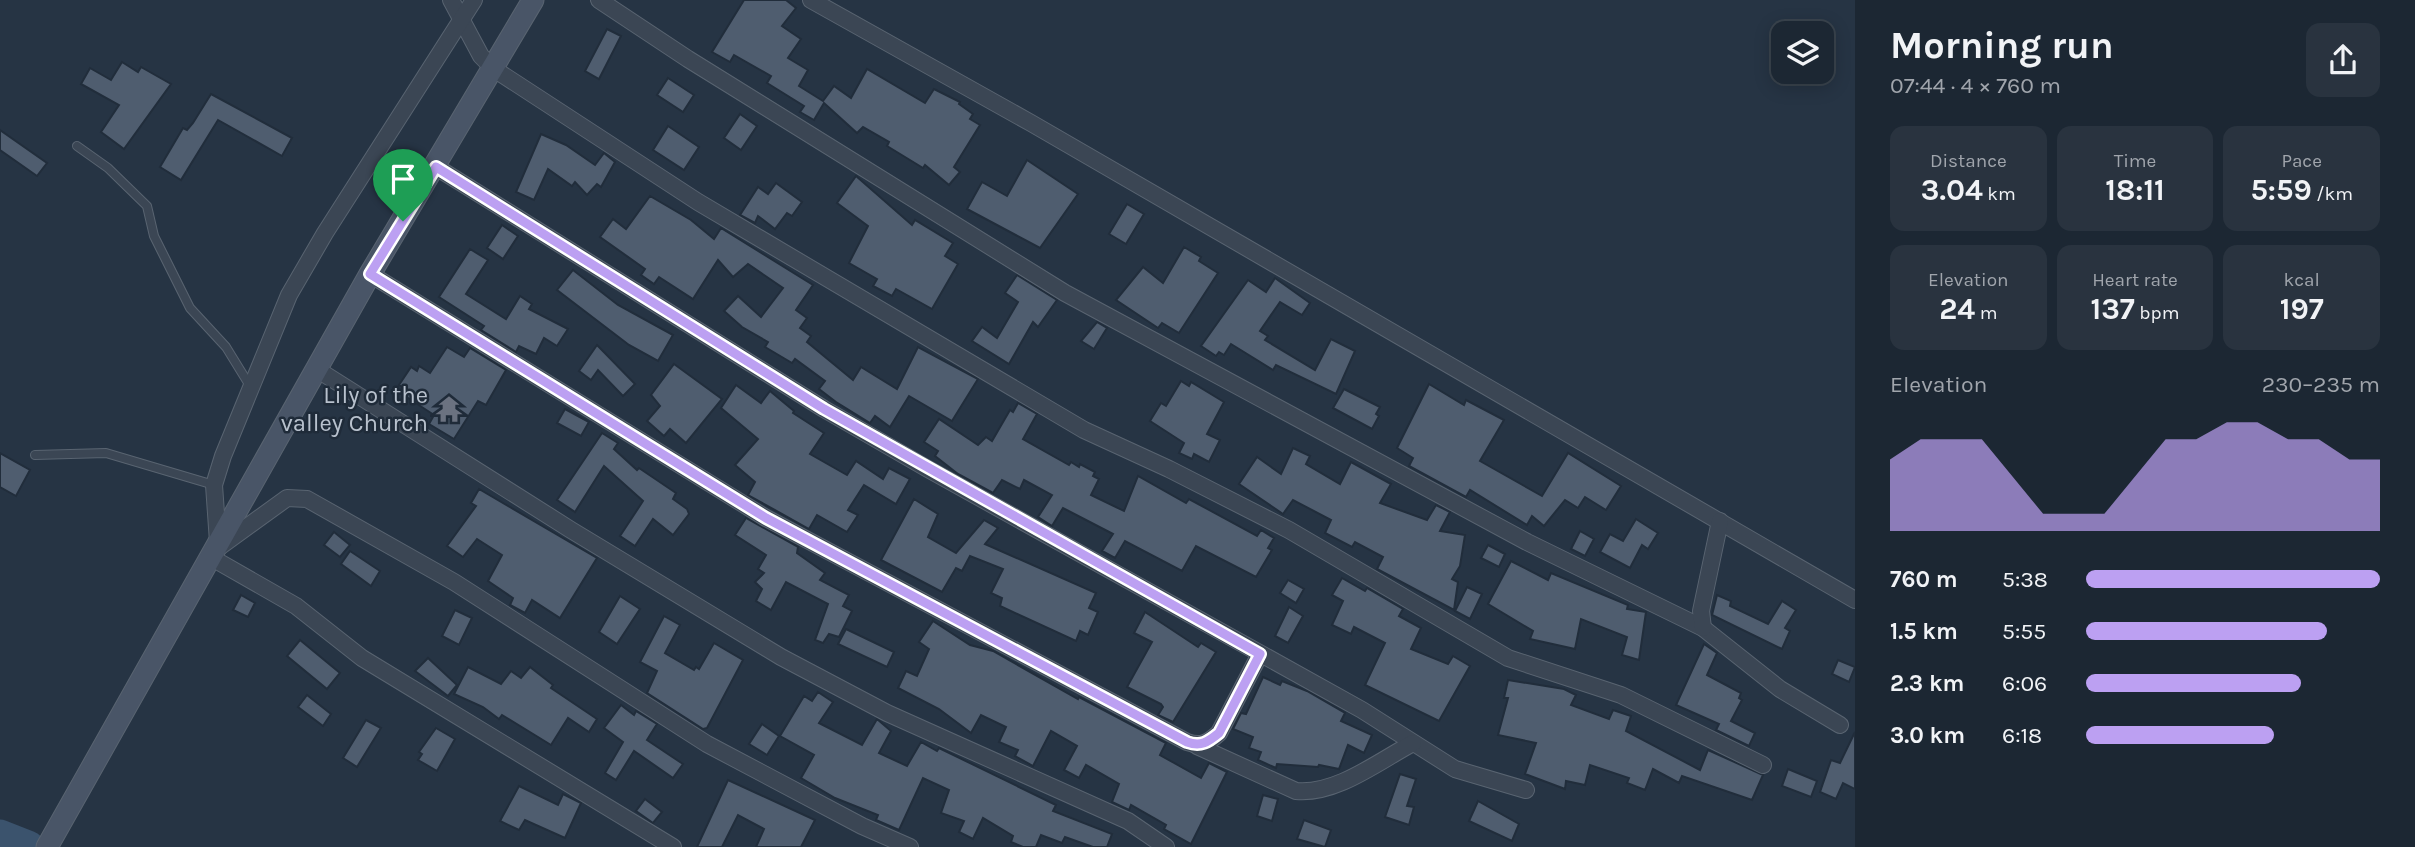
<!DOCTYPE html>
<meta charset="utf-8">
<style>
body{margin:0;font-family:Karla,sans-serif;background:#29333f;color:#f1f3f6;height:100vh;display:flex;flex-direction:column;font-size:26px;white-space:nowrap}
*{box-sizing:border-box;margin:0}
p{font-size:23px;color:#a0a5ac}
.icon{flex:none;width:38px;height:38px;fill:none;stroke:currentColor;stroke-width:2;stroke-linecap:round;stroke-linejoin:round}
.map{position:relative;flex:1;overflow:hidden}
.panel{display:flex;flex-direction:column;background:#1c2733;width:560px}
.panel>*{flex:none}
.buttons{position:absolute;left:1771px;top:21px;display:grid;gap:14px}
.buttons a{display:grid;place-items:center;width:63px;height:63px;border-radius:14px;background:#1c2733;box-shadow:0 4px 18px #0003,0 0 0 2px #3a444e;font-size:35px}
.pin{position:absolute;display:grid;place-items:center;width:60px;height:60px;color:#fff;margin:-72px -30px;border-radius:50% 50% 50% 0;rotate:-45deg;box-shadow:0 0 7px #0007}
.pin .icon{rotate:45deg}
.round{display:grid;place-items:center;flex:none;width:74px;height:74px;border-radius:14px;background:#29333f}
.overview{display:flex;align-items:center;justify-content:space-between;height:119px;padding:0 35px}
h1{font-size:38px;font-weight:700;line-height:52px}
.stats{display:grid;grid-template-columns:repeat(3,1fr);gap:10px;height:119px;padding:7px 35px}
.stats div{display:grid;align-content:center;border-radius:14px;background:#29333f;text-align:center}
.stats b{font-size:30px;font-weight:700}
.stats small{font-size:19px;font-weight:400}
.stats p{font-size:19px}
.chart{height:196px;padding:14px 35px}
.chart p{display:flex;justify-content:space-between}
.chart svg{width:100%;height:126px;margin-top:7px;fill:#bca0f2;opacity:.7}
ul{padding:0 35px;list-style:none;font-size:23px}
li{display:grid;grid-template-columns:112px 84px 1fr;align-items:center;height:52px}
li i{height:18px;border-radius:9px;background:#bca0f2}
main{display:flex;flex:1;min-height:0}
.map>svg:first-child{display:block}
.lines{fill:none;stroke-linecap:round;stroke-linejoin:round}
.river{stroke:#3b536d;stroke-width:33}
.building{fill:#4f5d6f;stroke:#212d3b;stroke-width:2}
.lane-casing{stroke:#596471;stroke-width:10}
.street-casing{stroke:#596471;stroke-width:18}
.secondary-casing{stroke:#596471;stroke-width:23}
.lane{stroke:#3b4654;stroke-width:8}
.street{stroke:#3b4654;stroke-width:16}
.secondary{stroke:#495567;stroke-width:21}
.route-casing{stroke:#fff;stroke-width:14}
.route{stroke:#bca0f2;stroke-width:9}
.labels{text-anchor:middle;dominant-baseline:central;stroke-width:5;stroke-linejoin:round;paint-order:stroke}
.poi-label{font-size:24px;fill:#b8c1cd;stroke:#1f2b39;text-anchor:end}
</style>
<main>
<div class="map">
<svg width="1855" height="847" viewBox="0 0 1855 847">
<rect width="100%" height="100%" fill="#263444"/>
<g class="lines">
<polyline class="river" points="0,836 28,847"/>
</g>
<g class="building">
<polygon points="744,0 786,0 796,8 782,26 801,39 788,58 808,70 799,86 823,101 834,86 851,98 867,69 925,103 934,89 960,102 959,104 973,114 970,119 980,125 954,167 960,172 949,185 925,165 923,168 887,146 889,142 863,127 857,133 824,103 814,120 800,112 804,106 767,83 771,76 734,55 730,62 712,52"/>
<polygon points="607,29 621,36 599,79 585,71"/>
<polygon points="122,62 138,72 141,67 171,84 124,149 101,132 119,105 81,84 90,68 111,80"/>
<polygon points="668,78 694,95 683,112 657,95"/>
<polygon points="211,94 292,138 282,156 218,120 181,180 160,167 183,128 187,130 193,123"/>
<polygon points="740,114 757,126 741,150 724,138"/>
<polygon points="668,126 699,147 684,170 653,150"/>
<polygon points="0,130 47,163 37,176 0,150"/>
<polygon points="541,134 566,145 595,165 604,153 615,162 601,187 597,184 587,195 575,182 572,186 548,169 534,200 516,192"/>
<polygon points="1027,160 1078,194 1040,248 967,209 982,182 1007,196"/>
<polygon points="856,176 912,225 915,220 953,243 945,256 958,264 932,309 896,289 892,296 873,286 877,279 849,263 868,226 837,203"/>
<polygon points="776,183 802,202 792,216 787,213 775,229 758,216 755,223 740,215 758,187 768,194"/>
<polygon points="650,196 691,220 714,239 721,228 813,285 796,310 807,318 800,328 811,336 807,342 853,380 861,367 897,389 918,347 978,379 952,421 909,396 890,427 875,416 870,423 836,402 819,389 825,381 795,359 792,363 765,347 768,342 742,327 724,311 738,296 761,317 783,288 748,264 733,277 718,260 693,299 659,277 654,284 641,275 645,269 600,237 613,219 626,229"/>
<polygon points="1127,204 1144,214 1126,244 1109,234"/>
<polygon points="502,225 518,236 503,259 487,248"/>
<polygon points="1184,247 1201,257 1199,261 1218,273 1179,333 1162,323 1158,328 1116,300 1143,267 1163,283"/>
<polygon points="470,249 488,260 466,294 506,319 520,296 532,304 529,309 568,329 557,346 544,338 536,354 519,346 516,352 481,330 484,326 439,297"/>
<polygon points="573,270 618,305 673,335 658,361 629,345 557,290"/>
<polygon points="1017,275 1057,300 1038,327 1033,322 1009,364 972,341 982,327 997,338 1018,302 1005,293"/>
<polygon points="1275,278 1310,303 1302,315 1280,302 1260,331 1268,336 1265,340 1315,370 1331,339 1355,351 1336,394 1276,365 1273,370 1231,344 1224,355 1219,352 1216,356 1201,346 1248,280 1266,292"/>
<polygon points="1097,322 1107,328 1094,349 1081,341"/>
<polygon points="597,345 635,384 623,396 598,370 591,380 579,371"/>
<polygon points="447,347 464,357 470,348 506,370 486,405 478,401 454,439 429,424 434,415 402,394 405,389 399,385 411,367 417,371 419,366 430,373"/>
<polygon points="674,364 722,399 686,443 670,429 664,436 647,421 660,406 651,395"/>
<polygon points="1181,381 1189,386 1191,382 1224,402 1207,434 1220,440 1209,462 1194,454 1192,459 1179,453 1184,443 1150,421 1161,403 1166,406"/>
<polygon points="1429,384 1464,405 1466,400 1504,420 1480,461 1542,496 1568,453 1621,486 1606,510 1585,497 1578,508 1565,500 1544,526 1532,516 1527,525 1470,490 1466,497 1409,466 1413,458 1397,448"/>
<polygon points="736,385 761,403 770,391 794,411 793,413 824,433 810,454 847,475 856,461 883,479 889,468 910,479 896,504 864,485 848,510 858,515 847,532 817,515 809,529 748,495 755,482 735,465 758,439 721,408"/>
<polygon points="1344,389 1380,407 1376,414 1379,416 1372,429 1333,408"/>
<polygon points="1018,403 1037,414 1023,439 1069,465 1071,462 1079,467 1080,464 1095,472 1093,476 1099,479 1091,495 1124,511 1138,476 1186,503 1189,499 1257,536 1261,530 1274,538 1268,548 1272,550 1256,577 1196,546 1182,571 1125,541 1115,558 1102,551 1113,534 1063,508 1052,526 1038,517 1052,495 1024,480 1020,489 1002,480 993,493 958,474 935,456 938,451 924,442 939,419 978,445 986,437 992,441 1010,410 1013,412"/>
<polygon points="565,409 589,422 581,436 557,423"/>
<polygon points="602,433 618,443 614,449 637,470 639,468 676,493 673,499 687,509 689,514 673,535 653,519 635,546 620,536 643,501 604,466 575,512 557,500"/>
<polygon points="1293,448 1310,456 1306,464 1340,484 1351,462 1391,484 1380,503 1427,520 1436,505 1450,512 1440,531 1465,535 1460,566 1452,579 1458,582 1454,610 1377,569 1383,557 1355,542 1352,547 1325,533 1331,520 1293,500 1283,514 1239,484 1257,457 1281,474"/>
<polygon points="0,453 30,470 16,496 0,487"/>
<polygon points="479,489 597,558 560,618 532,600 525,613 510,605 513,598 488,581 502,555 477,539 463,557 447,546 476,506 471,503"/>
<polygon points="914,499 938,514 928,537 956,553 984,520 998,528 985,544 1096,593 1089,608 1098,612 1088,635 1080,631 1076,641 1000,606 1002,598 991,593 1003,569 970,556 962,571 956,568 942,592 881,560"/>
<polygon points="746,518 798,547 797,553 825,573 820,580 849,595 843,606 852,611 839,637 829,634 823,643 815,640 828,604 786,582 771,610 756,601 762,589 755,582 764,573 758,569 766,555 735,535"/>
<polygon points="1636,519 1658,533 1648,549 1642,545 1630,568 1600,552 1610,534 1623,541"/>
<polygon points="1580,531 1594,539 1585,556 1571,549"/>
<polygon points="334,532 350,545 340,557 324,545"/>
<polygon points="1488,545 1505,554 1499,567 1481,558"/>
<polygon points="350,551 380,571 371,586 341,564"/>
<polygon points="1511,561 1548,580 1551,573 1628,605 1627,609 1646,612 1639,660 1622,655 1627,637 1581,619 1575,649 1530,639 1533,631 1488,604"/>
<polygon points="1342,578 1365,591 1367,588 1403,609 1399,616 1421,628 1411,649 1448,664 1453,656 1470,666 1439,721 1365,685 1385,643 1354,627 1351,634 1332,625 1343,601 1332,595"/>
<polygon points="1288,580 1304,589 1296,603 1280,593"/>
<polygon points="1467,587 1482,594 1470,619 1455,611"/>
<polygon points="241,595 255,603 248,617 233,610"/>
<polygon points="1717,595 1731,601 1730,606 1768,624 1782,601 1796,610 1785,628 1790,631 1782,649 1712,615"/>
<polygon points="620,596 640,609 617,644 599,632"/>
<polygon points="1289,607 1303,616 1288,643 1275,636"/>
<polygon points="455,610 472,618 459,645 442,636"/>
<polygon points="1145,612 1198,647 1201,643 1216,652 1173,722 1158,715 1163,707 1161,704 1127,687 1152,642 1134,633"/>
<polygon points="664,616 680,625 665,653 694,670 696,667 699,669 714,643 743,660 707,728 703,729 647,693 657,671 640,662"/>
<polygon points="933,621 970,645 993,651 1078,699 1079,697 1166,743 1160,755 1201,778 1209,763 1227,772 1191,844 1164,829 1166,825 1131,805 1129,810 1112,802 1119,784 1086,765 1079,778 1064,770 1077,746 1051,731 1033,766 1015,756 1018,750 999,742 1006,727 981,715 971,733 939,709 898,688 906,671 917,676 929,649 919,642"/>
<polygon points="846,629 894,652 887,667 838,644"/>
<polygon points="300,640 340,673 327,689 287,656"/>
<polygon points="1704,644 1717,653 1707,675 1741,693 1739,698 1742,700 1731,721 1755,733 1749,746 1716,730 1719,724 1676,705"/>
<polygon points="428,658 457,685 448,696 415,671"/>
<polygon points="1838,660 1855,667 1849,682 1832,674"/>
<polygon points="468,667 501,684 511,671 521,678 530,667 553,685 551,688 597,719 589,732 568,718 551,745 502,715 499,719 483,707 454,694"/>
<polygon points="1263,677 1280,685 1282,681 1307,691 1345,713 1341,721 1372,735 1364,753 1348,745 1339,769 1319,765 1318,767 1277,764 1276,768 1258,760 1261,752 1249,748 1253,737 1233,729 1241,713 1246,714"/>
<polygon points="1508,680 1564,689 1576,695 1571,705 1609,719 1613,710 1631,716 1626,731 1700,770 1708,750 1763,775 1752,800 1682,776 1679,783 1653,769 1645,790 1627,783 1629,778 1590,765 1585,785 1566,781 1565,789 1525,774 1536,743 1498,735 1508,698 1504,698"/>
<polygon points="818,692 833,702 819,723 862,745 877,719 891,731 879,753 907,766 921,742 937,751 939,748 1056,805 1053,811 1112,834 1107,847 1093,847 1065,837 1062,843 1041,835 1036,847 1023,847 1011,842 1013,836 983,818 973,839 959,832 964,821 941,813 949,790 923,778 899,830 876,820 878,815 835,798 801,778 814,755 780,736 804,696 812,701"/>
<polygon points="307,695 331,714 323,726 298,707"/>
<polygon points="621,705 634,715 636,711 657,724 647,740 683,764 673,778 634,751 616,780 605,773 623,742 604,728"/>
<polygon points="366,720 381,728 357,767 343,758"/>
<polygon points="762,724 779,736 767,755 749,744"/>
<polygon points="436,728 455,739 437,771 418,760 422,754 419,752"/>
<polygon points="1855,732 1855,789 1843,783 1836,799 1820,792 1831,760 1840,763"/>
<polygon points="1788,769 1817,781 1811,797 1782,786"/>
<polygon points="1400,774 1416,779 1407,806 1414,807 1409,825 1385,817"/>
<polygon points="728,780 815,820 801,847 756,847 764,829 738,815 722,847 697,847"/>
<polygon points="519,786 558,805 563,794 581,803 565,838 525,820 519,830 500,821"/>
<polygon points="1263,795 1278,799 1272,821 1257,816"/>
<polygon points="645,799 662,812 653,823 636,811"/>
<polygon points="1478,801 1519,824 1512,841 1469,821"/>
<polygon points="1304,820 1331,830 1325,847 1297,839"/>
</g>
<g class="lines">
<defs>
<g id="lane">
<polyline points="77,146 108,168 147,206 154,236 190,308 226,347 250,386"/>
<polyline points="35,455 106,453 214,485"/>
</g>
<g id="street">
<polyline points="451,0 481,56 494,69 698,202 1084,430 1169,469 1289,530 1508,658 1621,695 1763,765"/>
<polyline points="599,0 688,59 1065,293 1527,542 1703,628 1780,689 1840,725"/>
<polyline points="811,0 1031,123 1855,600"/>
<polyline points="436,167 824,409 928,469 1362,710 1455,769 1526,790"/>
<path d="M370,274L766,518L1187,742C1201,747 1208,743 1219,733L1260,654"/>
<polyline points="318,370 571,530 781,657 887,713 1128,821 1166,847"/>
<polyline points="218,542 214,485 223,456 289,295 325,233 474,0"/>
<polyline points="218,548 287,498 307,499 454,582 707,744 862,826 910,847"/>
<polyline points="212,558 296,606 362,658 673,847"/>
<polyline points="1703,628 1701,611 1720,521"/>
<path d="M1197,746L1296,791C1336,795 1379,761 1413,743"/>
</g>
<polyline id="secondary" points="47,847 370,274 533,0"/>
</defs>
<use href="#lane" class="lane-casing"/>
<use href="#street" class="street-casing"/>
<use href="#secondary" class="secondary-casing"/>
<use href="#lane" class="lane"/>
<use href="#street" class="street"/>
<use href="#secondary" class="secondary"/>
</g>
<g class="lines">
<defs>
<path id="route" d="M436,167L824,409L1260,654L1219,733C1208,742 1201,747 1187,742L766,518L370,274Z"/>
</defs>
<use href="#route" class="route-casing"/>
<use href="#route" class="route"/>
</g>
<defs>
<symbol id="temple-bare" viewBox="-9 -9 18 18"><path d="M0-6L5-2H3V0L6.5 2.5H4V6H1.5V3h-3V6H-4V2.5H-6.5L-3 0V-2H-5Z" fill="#6b7280" stroke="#1f2b39" stroke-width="2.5" paint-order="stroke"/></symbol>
</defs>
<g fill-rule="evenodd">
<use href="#temple-bare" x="430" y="390" width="38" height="38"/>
</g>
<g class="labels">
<g class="poi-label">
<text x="428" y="395">Lily of the<tspan x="428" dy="28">valley Church</tspan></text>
</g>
</g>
</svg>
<div class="buttons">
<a><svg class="icon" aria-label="layers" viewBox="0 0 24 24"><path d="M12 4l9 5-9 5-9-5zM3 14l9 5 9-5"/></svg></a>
</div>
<div class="pin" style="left:403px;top:221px;background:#1e9e55"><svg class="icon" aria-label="arrive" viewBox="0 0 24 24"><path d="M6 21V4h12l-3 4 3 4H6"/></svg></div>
</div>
<section class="panel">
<div class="overview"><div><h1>Morning run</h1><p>07:44 · 4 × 760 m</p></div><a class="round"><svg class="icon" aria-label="share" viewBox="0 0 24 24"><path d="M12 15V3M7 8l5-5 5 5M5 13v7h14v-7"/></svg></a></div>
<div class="stats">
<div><p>Distance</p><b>3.04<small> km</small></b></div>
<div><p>Time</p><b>18:11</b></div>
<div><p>Pace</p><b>5:59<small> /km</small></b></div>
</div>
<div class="stats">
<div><p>Elevation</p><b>24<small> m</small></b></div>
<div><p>Heart rate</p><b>137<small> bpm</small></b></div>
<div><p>kcal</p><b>197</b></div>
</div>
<div class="chart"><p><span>Elevation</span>230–235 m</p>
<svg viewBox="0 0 160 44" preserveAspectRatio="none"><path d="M0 44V19L10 12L20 12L30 12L40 25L50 38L60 38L70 38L80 25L90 12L100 12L110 6L120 6L130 12L140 12L150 19L160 19V44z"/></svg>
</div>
<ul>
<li><b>760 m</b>5:38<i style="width:100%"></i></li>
<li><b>1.5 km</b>5:55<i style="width:82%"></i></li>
<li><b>2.3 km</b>6:06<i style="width:73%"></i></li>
<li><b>3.0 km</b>6:18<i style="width:64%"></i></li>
</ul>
</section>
</main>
